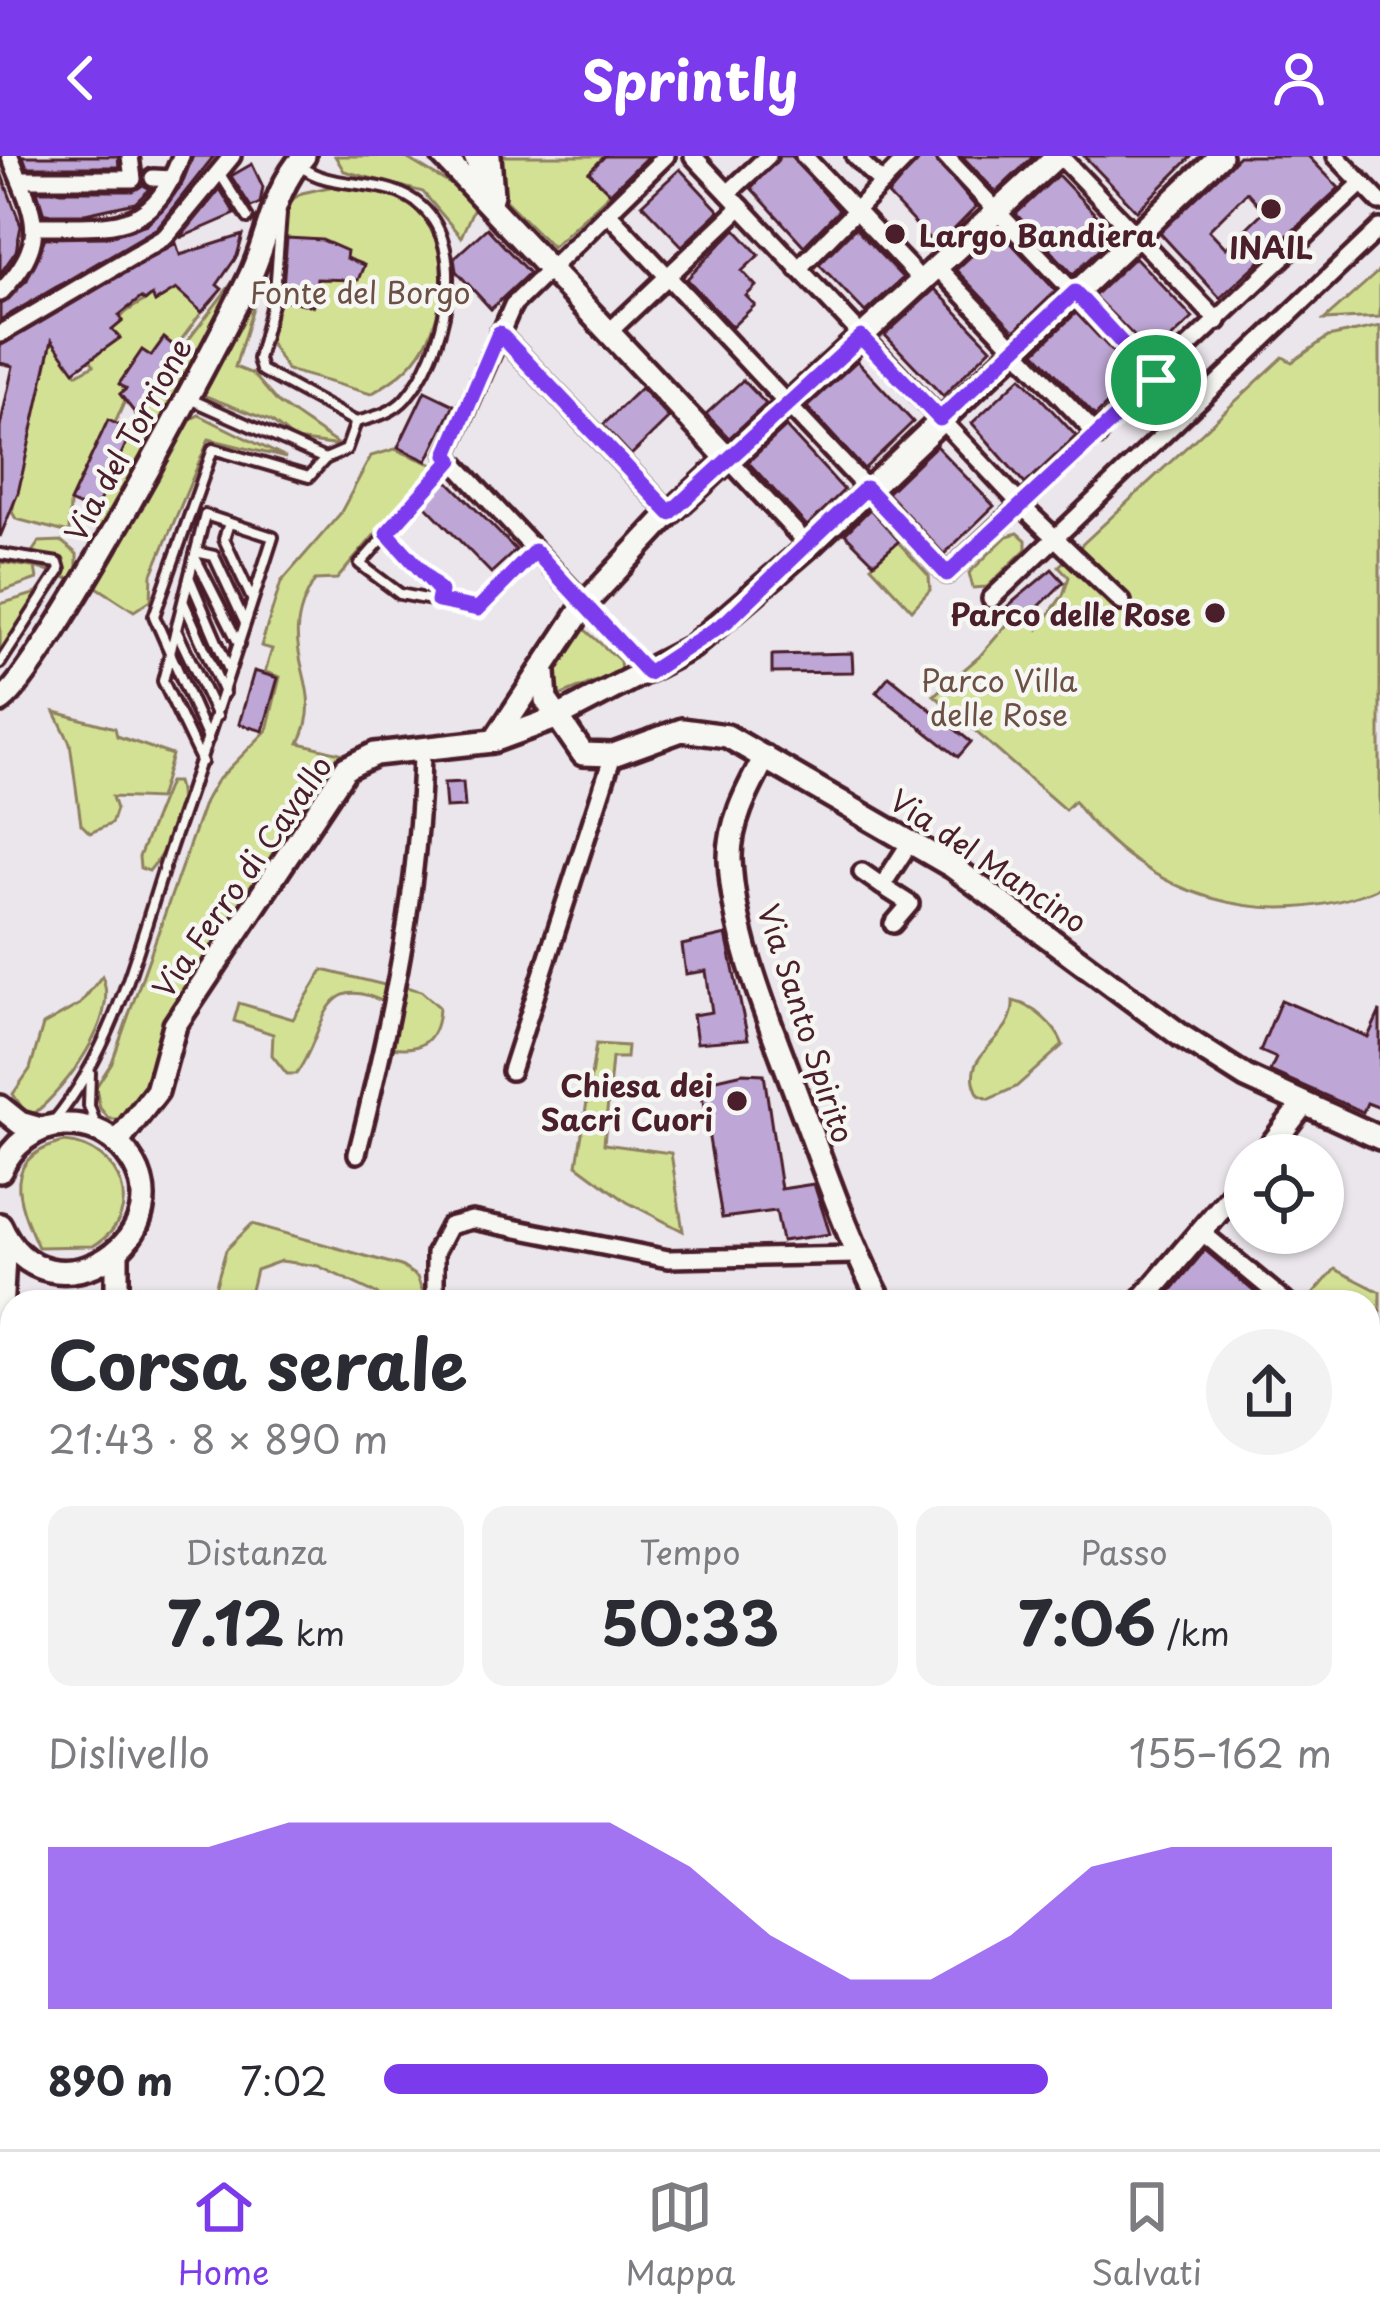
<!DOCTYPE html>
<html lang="it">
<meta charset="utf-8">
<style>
body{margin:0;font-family:"Playpen Sans",sans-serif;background:#f2f2f3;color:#2b2b33;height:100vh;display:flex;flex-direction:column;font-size:45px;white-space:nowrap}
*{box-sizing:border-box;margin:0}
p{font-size:39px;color:#7c7c81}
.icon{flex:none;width:66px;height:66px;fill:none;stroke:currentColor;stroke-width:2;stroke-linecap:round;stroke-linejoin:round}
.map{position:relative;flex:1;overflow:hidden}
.panel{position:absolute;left:0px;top:1134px;width:1380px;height:861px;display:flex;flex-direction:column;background:#fff;border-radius:36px 36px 0 0;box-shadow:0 3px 9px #0004}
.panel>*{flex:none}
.buttons{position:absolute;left:1224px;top:978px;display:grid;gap:24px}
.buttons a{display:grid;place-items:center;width:120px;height:120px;border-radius:50%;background:#fff;box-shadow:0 3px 9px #0004;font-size:60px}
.pin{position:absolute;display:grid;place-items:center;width:102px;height:102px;color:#fff;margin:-51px;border:6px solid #fff;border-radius:50%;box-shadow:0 3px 12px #0007}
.round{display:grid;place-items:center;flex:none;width:126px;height:126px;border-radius:63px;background:#f2f2f3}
.head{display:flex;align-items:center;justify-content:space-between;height:204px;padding:0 48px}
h1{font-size:66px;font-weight:700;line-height:90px}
.stats{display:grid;grid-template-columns:repeat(3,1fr);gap:18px;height:204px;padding:12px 48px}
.stats div{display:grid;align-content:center;border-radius:24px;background:#f2f2f3;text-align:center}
.stats b{font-size:60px;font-weight:700}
.stats small{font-size:33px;font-weight:400}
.stats p{font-size:33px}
.chart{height:336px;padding:24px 48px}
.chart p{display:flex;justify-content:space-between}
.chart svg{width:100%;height:216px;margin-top:12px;fill:#7c3aed;opacity:.7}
ul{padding:0 48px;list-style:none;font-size:39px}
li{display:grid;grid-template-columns:192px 144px 1fr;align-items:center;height:90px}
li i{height:30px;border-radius:15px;background:#7c3aed}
header{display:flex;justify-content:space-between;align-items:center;height:156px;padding:0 48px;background:#7c3aed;color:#fff;font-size:54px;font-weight:700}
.tab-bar{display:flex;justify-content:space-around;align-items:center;height:168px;border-top:3px solid #e1e1e2;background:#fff;font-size:33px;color:#7c7c81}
.tab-bar a{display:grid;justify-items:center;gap:6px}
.tab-bar .current{color:#7c3aed}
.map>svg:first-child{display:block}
.green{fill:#d3e195;stroke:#8e8060;stroke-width:3}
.building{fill:#bea7d6;stroke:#4a1f2b;stroke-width:3;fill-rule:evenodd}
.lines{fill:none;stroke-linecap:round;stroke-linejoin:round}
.lane-casing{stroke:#4a1f2b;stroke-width:16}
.street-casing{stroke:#4a1f2b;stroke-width:24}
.secondary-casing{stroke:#4a1f2b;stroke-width:30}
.lane{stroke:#f6f6f2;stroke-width:8}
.street{stroke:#f6f6f2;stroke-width:15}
.secondary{stroke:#f6f6f2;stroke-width:21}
.route-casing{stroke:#fff;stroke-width:24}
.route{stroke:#7c3aed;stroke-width:15}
.poi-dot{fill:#4a1f2b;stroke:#f6f6f2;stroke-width:4.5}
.labels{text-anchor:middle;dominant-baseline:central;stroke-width:9;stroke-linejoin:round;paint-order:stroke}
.poi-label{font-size:30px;font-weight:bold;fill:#4a1f2b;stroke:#f6f6f2;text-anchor:end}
.park-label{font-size:30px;fill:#6c5046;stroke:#f6f6f2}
.street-label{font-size:30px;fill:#4a1f2b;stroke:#f6f6f2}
</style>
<header><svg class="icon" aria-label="back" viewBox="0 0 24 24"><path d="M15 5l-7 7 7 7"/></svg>Sprintly<svg class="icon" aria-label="person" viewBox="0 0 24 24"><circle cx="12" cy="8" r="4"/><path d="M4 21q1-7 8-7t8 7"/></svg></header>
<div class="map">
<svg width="1380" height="1993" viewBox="0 0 1380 1993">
<rect width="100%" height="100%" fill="#ebe6ec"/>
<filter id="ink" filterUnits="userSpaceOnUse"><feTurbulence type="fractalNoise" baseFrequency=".00833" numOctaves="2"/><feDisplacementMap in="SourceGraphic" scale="24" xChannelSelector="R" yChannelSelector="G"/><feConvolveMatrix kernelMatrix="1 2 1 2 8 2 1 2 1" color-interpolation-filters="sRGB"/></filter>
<g filter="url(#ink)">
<g class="green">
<polygon points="335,0 403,0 472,41 476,47 461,81 423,36 344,15"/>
<polygon points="502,0 605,0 589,16 610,37 552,91 505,44"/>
<path d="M343,28C366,32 394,35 413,50C452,80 447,151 425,189C412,212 393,225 371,238L287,214L269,185L287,83L282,82L284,49L302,37Z"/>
<polygon points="1380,114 1380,161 1324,164"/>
<path d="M193,117L180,137L202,156L176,191L164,182L152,201L142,194L120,228L126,233L120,238L125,245L115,267L108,265L70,346L69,377L16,363L12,356L52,184L77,218L94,209L89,202L119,182L112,174C123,152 138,151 152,139L156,145Z"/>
<polygon points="238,119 139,315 98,381 98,371 89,365 150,234"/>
<polygon points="250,141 256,142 235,211 253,218 278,247 340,290 295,284 271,265 200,238"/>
<path d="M1380,170V731C1270,779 1145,742 1074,645L1065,654L934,539L979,501L1011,464L1018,471L1037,454L1039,472L1063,439L1069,421L1059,410L1283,201L1292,206L1328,181Z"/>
<polygon points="199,259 286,302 209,283 152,418 151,444 134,455 89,426 181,268"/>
<path d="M395,293L434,309L436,318L410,346L405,343L337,423L315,424C269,498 331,525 299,587L344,598L312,631L252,738L173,850L139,951L121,963H109L100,952L96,931L112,906L205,645L216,626L267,574L280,521L265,516L272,493L261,490L281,426L340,358L371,300Z"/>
<polygon points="1018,377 1026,384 1026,393 987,431 973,432 969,417 1007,380"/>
<polygon points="61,385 77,398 77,419 70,423 35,411 37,423 0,436 0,406 32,411 28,402 39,386"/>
<polygon points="898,386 929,420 930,434 912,454 871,410"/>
<polygon points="40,436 0,502 0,448"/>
<polygon points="582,471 620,505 621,515 557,541 552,524"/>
<polygon points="55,556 115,572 117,580 172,599 159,643 112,641 116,653 111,668 90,677 81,668 70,587"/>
<path d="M169,626H177C186,652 167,695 149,715L140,712L139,701Z"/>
<path d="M323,814L389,830L385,847C319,812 326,879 296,918H287L272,899L273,878L234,865L239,847L293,863Z"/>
<path d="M102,820C120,861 66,932 35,957L25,956L13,938L30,913L43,869L80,848Z"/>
<path d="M406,831L421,835L439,851C438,884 422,896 391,891Z"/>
<path d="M1013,845C1033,849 1056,870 1063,889L1016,931L989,943L979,939C955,896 1016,885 1013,845Z"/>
<polygon points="596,888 627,890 626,902 612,902 604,988 671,997 683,1075 627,1046 577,1009"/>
<path d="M65,986C122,991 148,1059 93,1090L38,1091C16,1043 0,1000 65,986Z"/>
<polygon points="252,1068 401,1110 417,1121 427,1146 383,1146 377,1138 318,1110 281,1105 256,1114 248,1146 211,1146 226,1094"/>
<polygon points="1335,1113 1380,1136 1380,1283 1368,1259 1368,1146 1308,1144"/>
<polygon points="12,1219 12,1566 0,1576 0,1309"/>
<polygon points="0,1828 12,1849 12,1939 0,1947"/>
<polygon points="749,1983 886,1983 878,1993 742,1993"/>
</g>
<g class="building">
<polygon points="23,0 118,0 119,11 27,11"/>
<polygon points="193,0 214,0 157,72 0,164 0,149 27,124 45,82 107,81 147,68 181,30"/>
<polygon points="605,0 648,0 610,37 589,16"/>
<polygon points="780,0 792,0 839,54 804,90 751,32"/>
<polygon points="921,0 933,0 976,51 937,91 888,39"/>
<polygon points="962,0 1034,0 996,36"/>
<polygon points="1084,0 1192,0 1137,55"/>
<path d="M1239,0H1308L1339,32L1220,142L1160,77ZM1247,36L1264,55L1226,92L1209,74Z"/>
<polygon points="252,8 263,31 260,47 251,51 231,20"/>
<polygon points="680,13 719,55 682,90 642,48"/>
<polygon points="0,14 21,70 16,95 0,118"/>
<polygon points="1058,19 1115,79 1073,118 1016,58"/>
<polygon points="143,29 150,33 135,47 85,58 44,58 37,35 133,35"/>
<polygon points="220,33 235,58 180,82"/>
<polygon points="487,72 529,117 491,153 456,115 454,102"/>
<polygon points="855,72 903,122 865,156 819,108"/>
<polygon points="735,73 759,99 742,115 756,130 746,140 755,149 732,171 687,123"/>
<polygon points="999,74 1056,135 1014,175 956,114"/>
<polygon points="243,79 237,100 217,129 222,133 202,156 176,133 155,146 152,139 145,145 141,142 119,159 123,165 112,174 120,182 74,215 52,184 18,337 0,381 0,271 13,210 0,207 0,190 176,87 180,99"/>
<polygon points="287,82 322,84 347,95 346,102 364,109 358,124 317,123 313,150 282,143"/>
<polygon points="1135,101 1193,162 1153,199 1094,140"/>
<polygon points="935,133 991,192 943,240 885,179"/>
<polygon points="1076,157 1136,220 1095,260 1035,196"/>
<polygon points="164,182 179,194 138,261 120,238 126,233 119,228 142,194 151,200"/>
<polygon points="857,205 913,266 864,313 807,251"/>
<polygon points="1021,221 1076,280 1025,328 972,267"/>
<polygon points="743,224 766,248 729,282 706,258"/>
<polygon points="641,232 669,262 631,299 603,269"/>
<polygon points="425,235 454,249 427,305 398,291"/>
<polygon points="108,264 132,275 94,357 70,346"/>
<polygon points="786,271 844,334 807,370 748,306"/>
<polygon points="936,290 994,350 944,398 887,337"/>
<polygon points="446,323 516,394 491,417 424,348"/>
<polygon points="870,353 899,385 874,407 845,378"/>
<polygon points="1052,413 1064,426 1017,472 1002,455"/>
<polygon points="852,497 853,516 772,517 772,499"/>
<polygon points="254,515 278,522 263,575 239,568"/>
<polygon points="889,520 971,586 958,601 876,536"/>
<polygon points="463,626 465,651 446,652 444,627"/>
<polygon points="726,779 748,883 697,887 693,859 712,856 706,815 686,818 682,789"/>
<polygon points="1281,844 1368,881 1380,855 1380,952 1367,947 1363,956 1270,915 1276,902 1260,895"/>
<polygon points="743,917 764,918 781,1033 814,1028 830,1078 782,1085 776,1055 722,1062 700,927"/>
<polygon points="1205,1094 1257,1138 1251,1146 1162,1146"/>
</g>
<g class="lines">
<defs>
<g id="lane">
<path d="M300,10C334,37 387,18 422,51C470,95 444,198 406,242C393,257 375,261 356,266"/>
<polyline points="220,18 248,62"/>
<polyline points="281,58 275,136 258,203 261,214 356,266"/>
<polyline points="188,242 325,303 346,294 356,266"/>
<polyline points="450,306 360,408 400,438 478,453 534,396"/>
<polyline points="229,367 224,383 252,443"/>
<polyline points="387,377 440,435 438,445"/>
<polyline points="196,396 214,400 245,467"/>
<polyline points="0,398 58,407 60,414 0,507"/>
<polyline points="195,401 239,488"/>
<polyline points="190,423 229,514"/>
<polyline points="184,447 224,537"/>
<polyline points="588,452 643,511"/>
<polyline points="177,476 217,560"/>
<polyline points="208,583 154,460 213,293 309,321 325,303"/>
<polyline points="90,916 89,950 97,972"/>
<path d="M54,965C123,881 142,770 178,670C211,574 242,478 273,381L205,359L163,525L202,606"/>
<polyline points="1368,1525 1380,1514"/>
<polyline points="1368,1606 1380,1590"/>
<polyline points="1368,1677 1380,1661"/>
<polyline points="1368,1692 1380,1701"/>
<polyline points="10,1823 12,1822"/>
<polyline points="1368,1949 1379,1936"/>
<polyline points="1368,1983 1376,1993"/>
<polyline points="406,1993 409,1983"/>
</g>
<g id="street">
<polyline points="492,0 495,39"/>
<polyline points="693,0 1028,356 1122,446"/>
<polyline points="804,0 922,125"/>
<polyline points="855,0 882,27"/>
<polyline points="945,0 1156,224"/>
<polyline points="1060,0 1218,165"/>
<polyline points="1336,0 1380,46"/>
<polyline points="153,22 172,23"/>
<polyline points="24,23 133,23 130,0"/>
<polyline points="728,37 768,0"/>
<polyline points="608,57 947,418 1362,27"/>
<path d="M35,70C109,69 152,81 181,0"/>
<polyline points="937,111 1098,280"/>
<polyline points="798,113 909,0"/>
<path d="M0,137C53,81 33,59 10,0"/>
<polyline points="609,176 741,51"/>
<polyline points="499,177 670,357"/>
<polyline points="0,178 165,81 232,0"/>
<polyline points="728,303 809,390"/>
<polyline points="991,443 1380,72"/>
<polyline points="585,448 447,299 513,149 666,0"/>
<polyline points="862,716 882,730"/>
<polyline points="893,768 910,748 882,730 911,685"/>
<polyline points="511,915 613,599"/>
<path d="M357,998C391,864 420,733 422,595"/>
<polyline points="1204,1078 1286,1146"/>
<polyline points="435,1146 435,1097 449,1070 472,1064 668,1103 856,1099"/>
<polyline points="1368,1283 1380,1304"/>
<polyline points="0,1594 12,1583"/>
<polyline points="1368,1820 1380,1804"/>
<polyline points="222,1993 254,1983"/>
</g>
<g id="secondary">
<polyline points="443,0 728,303"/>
<polyline points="475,0 491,42"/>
<polyline points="544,516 546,544 583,598 613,599 682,574 727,580 953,711 1180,879 1246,921 1380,982"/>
<path d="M0,545C40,523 218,187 248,125C269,84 271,36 304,0"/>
<polyline points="497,581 585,448 670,357 1057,0"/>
<path d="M765,601C748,633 729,667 730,704C734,788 773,873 801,951C826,1017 848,1083 881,1146"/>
<polyline points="0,951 20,967 41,973"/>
<polyline points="117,987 157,935 175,869 346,612 375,598 493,585 556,562 692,491 809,390 1220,0"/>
<polyline points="1264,999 1303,948"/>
<path d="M0,1015C12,989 35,970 64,969C86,968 107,976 122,992C198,1076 47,1176 0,1069"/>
<polyline points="117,1146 117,1097"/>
<polyline points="1141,1146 1245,1024"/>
<polyline points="0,1175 5,1081"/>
<polyline points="3,1811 12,1767"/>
<polyline points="1368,1915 1380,1931"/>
<polyline points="103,1983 109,1993"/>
</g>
</defs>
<use href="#lane" class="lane-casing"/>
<use href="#street" class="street-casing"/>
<use href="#secondary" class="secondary-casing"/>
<use href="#lane" class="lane"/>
<use href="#street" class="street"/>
<use href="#secondary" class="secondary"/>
</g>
</g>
<g class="lines" filter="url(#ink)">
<defs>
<polygon id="route" points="1075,136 1156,224 947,418 866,332 726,466 648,517 535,395 478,453 438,445 440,435 387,377 452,304 447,299 499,177 670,357 861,181 940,263"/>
</defs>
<use href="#route" class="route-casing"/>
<use href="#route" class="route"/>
</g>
<g class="poi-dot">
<circle cx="1271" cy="53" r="12"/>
<circle cx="895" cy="78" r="12"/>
<circle cx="1215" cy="457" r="12"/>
<circle cx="737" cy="945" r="12"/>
</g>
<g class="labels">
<g class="poi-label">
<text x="919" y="78" text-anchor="start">Largo Bandiera</text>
<text x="1271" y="90" text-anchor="middle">INAIL</text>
<text x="1191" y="457">Parco delle Rose</text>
<text x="713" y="928">Chiesa dei<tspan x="713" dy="34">Sacri Cuori</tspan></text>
</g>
<g class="park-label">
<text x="360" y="135">Fonte del Borgo</text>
<text x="999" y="523">Parco Villa<tspan x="999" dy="34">delle Rose</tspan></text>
</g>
<g class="street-label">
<text transform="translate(127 283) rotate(-61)">Via del Torrione</text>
<text transform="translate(989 704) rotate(34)">Via del Mancino</text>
<text transform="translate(241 720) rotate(-55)">Via Ferro di Cavallo</text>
<text transform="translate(807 867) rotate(72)">Via Santo Spirito</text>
</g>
</g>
</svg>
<div class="buttons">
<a><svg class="icon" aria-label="locate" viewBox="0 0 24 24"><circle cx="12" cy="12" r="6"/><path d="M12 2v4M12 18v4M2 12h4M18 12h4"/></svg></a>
</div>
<div class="pin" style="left:1156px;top:224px;background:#1e9e55"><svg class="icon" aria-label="arrive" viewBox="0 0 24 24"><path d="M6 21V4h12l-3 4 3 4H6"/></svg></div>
<section class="panel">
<div class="head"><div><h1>Corsa serale</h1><p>21:43 · 8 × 890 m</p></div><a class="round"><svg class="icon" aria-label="share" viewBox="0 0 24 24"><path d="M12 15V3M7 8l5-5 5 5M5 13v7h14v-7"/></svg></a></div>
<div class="stats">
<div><p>Distanza</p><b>7.12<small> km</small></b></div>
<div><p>Tempo</p><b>50:33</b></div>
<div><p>Passo</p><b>7:06<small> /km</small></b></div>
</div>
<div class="chart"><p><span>Dislivello</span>155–162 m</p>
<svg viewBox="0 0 160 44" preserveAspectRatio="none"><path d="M0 44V11L10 11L20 11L30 6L40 6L50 6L60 6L70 6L80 15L90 29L100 38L110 38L120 29L130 15L140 11L150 11L160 11V44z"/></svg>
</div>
<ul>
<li><b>890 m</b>7:02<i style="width:70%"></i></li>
</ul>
</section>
</div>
<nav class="tab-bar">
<a class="current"><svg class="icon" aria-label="home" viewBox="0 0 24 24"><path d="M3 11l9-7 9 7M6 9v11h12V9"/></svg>Home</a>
<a><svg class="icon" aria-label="map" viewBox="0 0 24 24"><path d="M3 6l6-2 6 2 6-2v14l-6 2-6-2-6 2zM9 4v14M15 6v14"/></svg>Mappa</a>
<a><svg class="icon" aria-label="saved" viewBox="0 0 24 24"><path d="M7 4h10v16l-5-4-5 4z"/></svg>Salvati</a>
</nav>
